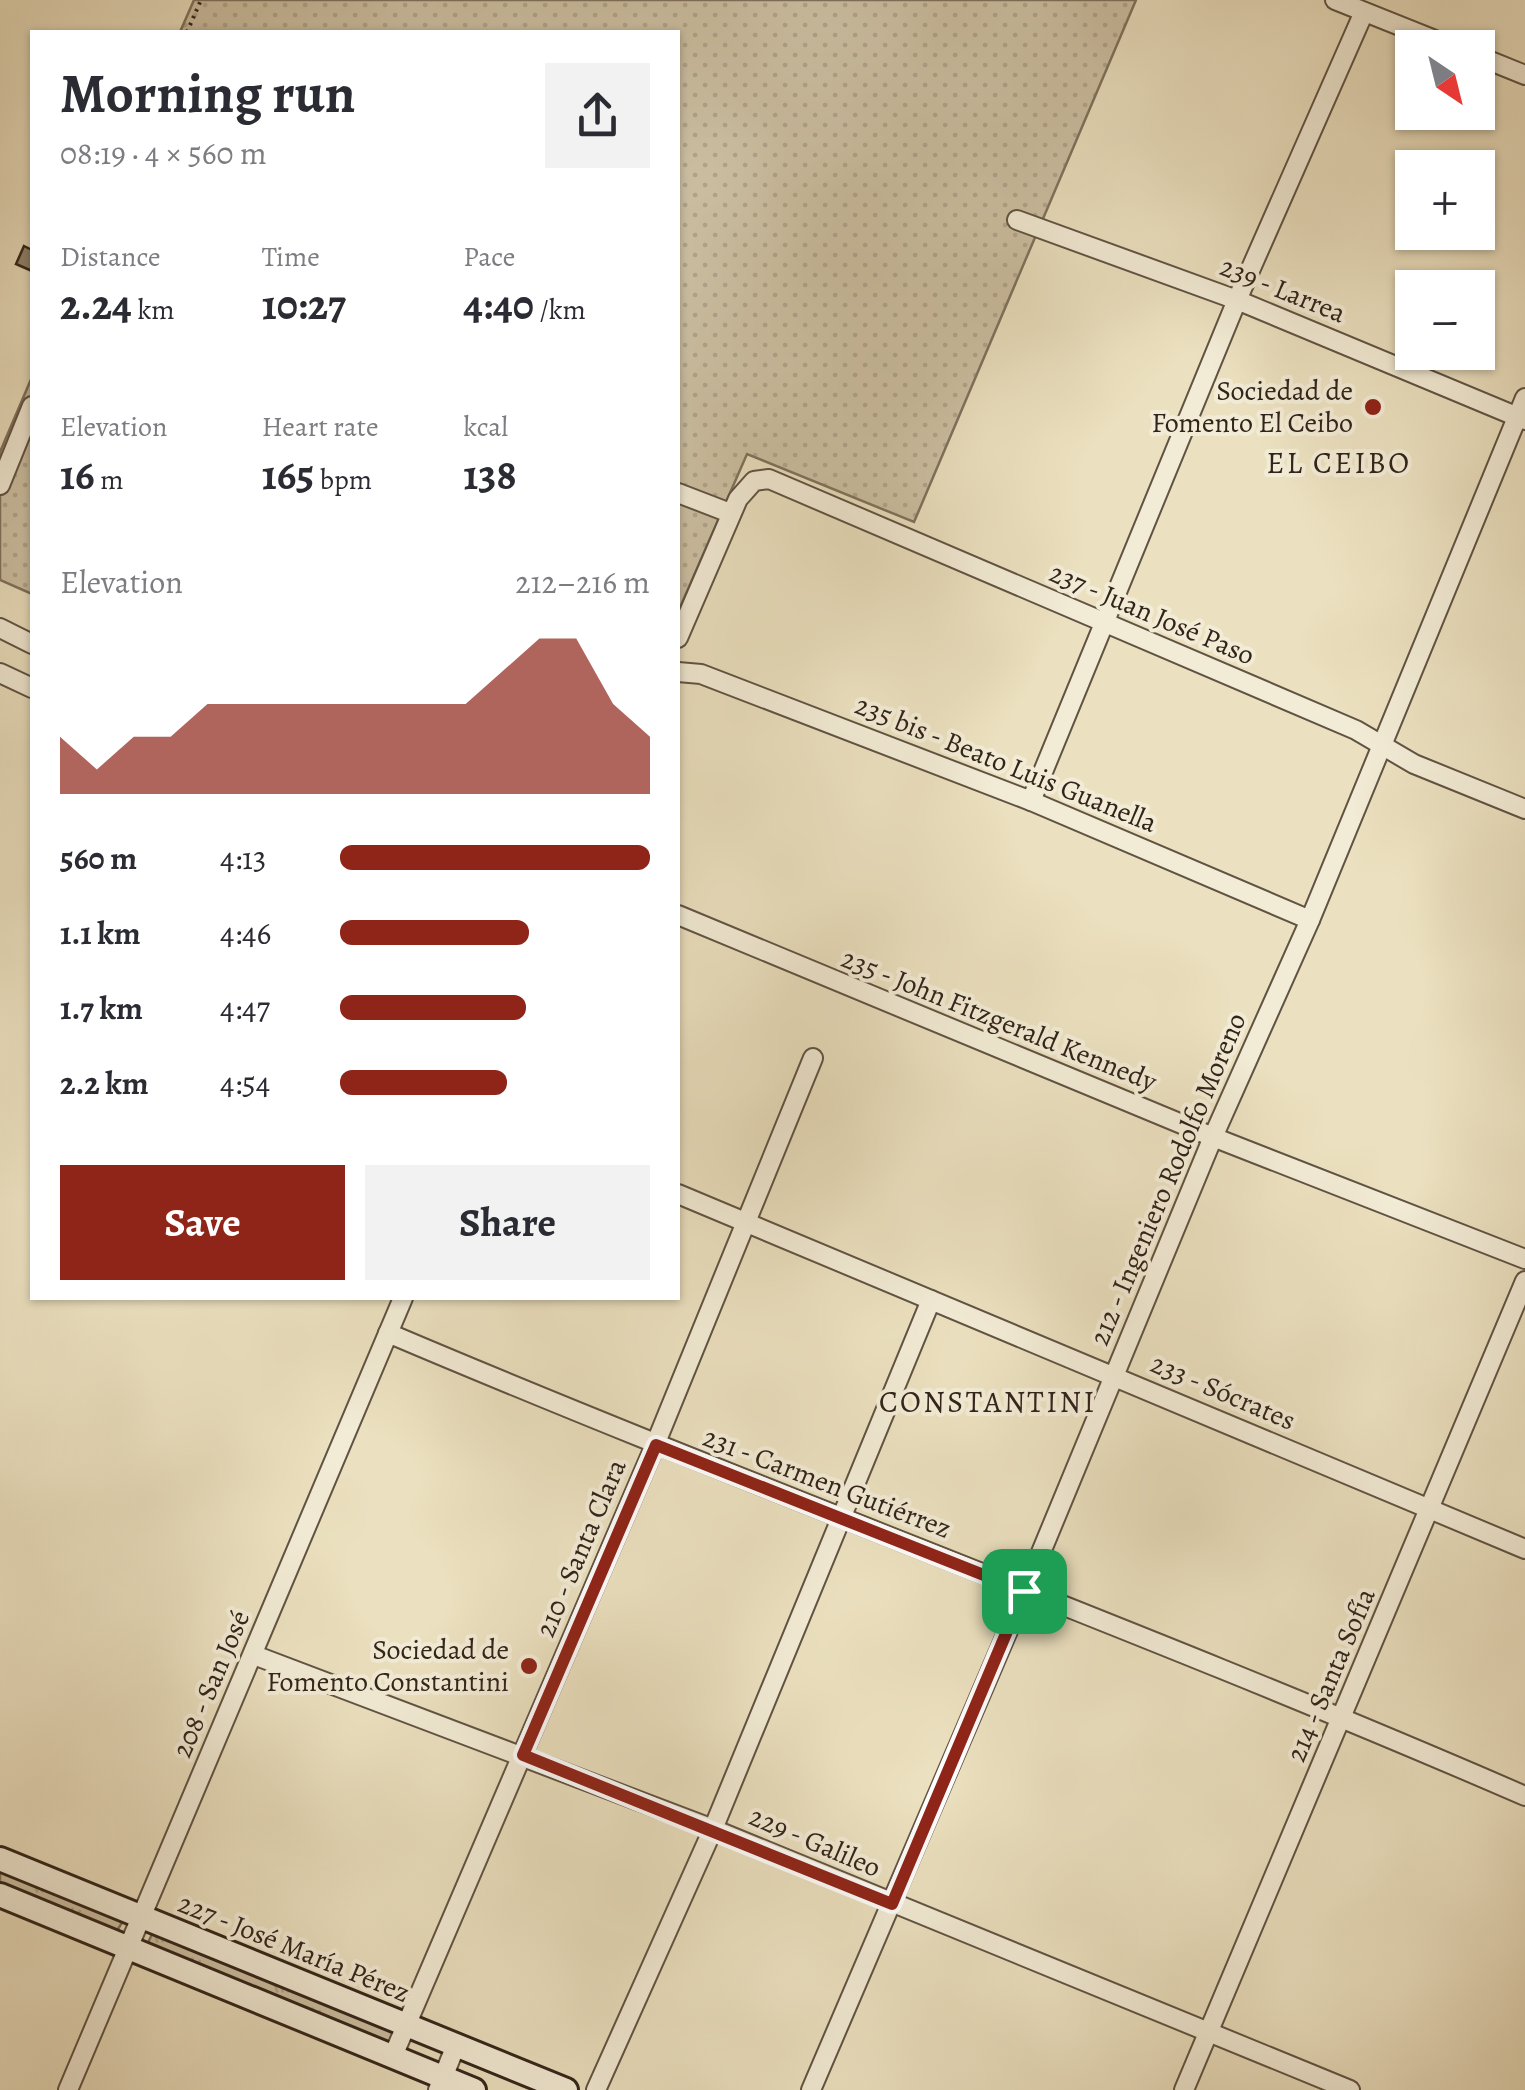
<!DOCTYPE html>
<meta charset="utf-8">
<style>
body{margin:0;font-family:Alegreya,serif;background:#f2f2f3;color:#2b2b33;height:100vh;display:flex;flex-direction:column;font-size:38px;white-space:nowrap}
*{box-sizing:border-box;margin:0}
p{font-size:32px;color:#7c7c81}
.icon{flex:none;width:55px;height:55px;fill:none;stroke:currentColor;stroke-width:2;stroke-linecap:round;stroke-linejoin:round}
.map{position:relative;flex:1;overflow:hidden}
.panel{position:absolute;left:30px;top:30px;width:650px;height:1270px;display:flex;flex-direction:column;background:#fff;border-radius:0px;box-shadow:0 2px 8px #0004}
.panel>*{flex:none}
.needle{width:65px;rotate:145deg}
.tools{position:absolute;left:1395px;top:30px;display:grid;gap:20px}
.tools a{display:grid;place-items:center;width:100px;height:100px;border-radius:0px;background:#fff;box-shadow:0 2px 8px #0004;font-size:50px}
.pin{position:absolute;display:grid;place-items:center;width:85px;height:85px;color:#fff;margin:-42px;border-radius:20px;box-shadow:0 5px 15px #0006}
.round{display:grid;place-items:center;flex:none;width:105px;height:105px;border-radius:0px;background:#f2f2f3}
.head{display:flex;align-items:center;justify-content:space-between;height:170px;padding:0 30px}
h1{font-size:55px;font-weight:600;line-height:75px}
.stats{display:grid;grid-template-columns:repeat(3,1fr);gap:15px;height:170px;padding:10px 30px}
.stats div{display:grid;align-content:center}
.stats b{font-size:42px;font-weight:600}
.stats small{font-size:28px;font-weight:400}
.stats p{font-size:28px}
.chart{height:280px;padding:20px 30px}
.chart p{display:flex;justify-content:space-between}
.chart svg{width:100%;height:180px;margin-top:10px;fill:#8f2418;opacity:.7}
.primary-button{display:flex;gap:20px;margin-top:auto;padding:20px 30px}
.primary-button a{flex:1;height:115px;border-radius:0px;background:#8f2418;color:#fff;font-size:40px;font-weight:600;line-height:115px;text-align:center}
.primary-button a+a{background:#f2f2f3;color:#2b2b33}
ul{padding:0 30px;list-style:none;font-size:32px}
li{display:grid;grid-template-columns:160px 120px 1fr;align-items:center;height:75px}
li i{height:25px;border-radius:12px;background:#8f2418}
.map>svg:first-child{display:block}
.grass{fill:url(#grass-dots);stroke:#7f725e;stroke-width:2.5}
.park{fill:url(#park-tufts);stroke:#7f725e;stroke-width:2.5}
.building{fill:#928670;stroke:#32241a;stroke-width:2.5}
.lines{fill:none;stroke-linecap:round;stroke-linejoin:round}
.street-casing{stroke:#605343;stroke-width:22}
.secondary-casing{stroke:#32241a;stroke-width:28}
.path{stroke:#32241a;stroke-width:4;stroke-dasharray:2.5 5;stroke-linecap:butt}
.street{stroke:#f2ebd5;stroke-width:18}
.secondary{stroke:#f2ebd5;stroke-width:22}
.route-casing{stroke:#fff;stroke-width:20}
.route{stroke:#8f2418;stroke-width:12}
.poi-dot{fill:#8f2418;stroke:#f2ebd5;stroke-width:4}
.labels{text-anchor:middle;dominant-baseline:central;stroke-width:8;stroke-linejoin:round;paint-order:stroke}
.street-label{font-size:28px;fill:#32241a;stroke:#f2ebd5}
.poi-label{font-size:28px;fill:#32241a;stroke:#f2ebd5;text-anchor:end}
.neighbourhood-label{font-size:30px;letter-spacing:2.5px;fill:#32241a;stroke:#f2ebd5}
</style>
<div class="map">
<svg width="1525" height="2090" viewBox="0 0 1525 2090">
<defs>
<pattern id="grass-dots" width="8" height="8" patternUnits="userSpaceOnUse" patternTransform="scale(2.5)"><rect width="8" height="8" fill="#ccc0a3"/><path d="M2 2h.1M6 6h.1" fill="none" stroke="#b0a58c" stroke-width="1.8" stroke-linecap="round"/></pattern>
<pattern id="park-tufts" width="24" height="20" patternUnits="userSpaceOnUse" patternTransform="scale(2.5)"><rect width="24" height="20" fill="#ccc0a3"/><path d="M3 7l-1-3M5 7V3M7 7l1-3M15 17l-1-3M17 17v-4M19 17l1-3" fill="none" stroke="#b0a58c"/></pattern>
</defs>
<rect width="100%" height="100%" fill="#ebe0bf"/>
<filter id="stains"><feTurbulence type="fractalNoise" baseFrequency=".002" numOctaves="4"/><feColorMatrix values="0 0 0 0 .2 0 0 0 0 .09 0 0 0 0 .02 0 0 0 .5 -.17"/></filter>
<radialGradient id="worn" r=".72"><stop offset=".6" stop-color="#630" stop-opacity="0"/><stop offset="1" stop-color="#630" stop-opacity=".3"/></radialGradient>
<g class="grass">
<polygon points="194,0 1136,0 914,522 747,454 678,612 678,32 180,32"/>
<polygon points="32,377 32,594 0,580 0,452"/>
</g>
<g class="park">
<polygon points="0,1868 123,1921 115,1934 0,1886"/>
<polygon points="153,1932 394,2031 388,2046 145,1949"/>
</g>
<polygon class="building" points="24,246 32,250 32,271 16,264"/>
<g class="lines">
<defs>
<g id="street">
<polyline points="1335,0 1455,48"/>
<polyline points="1478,56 1525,75"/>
<polyline points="1017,220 1237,300 1525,420"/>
<polyline points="0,485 32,406"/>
<polyline points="678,493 730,513"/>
<polyline points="0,628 32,644"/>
<polyline points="678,638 738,499 754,481 769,479 1356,730 1414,764 1525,809"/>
<polyline points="678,672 701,674 1031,801 1310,920"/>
<polyline points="0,673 32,688"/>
<polyline points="1031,801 1237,300 1364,12"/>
<polyline points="678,915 1213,1137 1525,1259"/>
<polyline points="678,1194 1525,1549"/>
<path d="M388,1333C765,1493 1150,1633 1525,1796"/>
<polyline points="254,1655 713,1829 1350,2090"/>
<polyline points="393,2056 655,1445 813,1058"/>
<polyline points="68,2090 403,1298"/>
<polyline points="438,2090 456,2045"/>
<polyline points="596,2090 713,1829 931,1300"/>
<polyline points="811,2090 1025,1591 1213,1137 1310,920 1525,398"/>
<polyline points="1184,2090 1525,1281"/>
</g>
<g id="secondary">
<polyline points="0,1859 566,2090"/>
<polyline points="0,1895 474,2090"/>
</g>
</defs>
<use href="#street" class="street-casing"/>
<use href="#secondary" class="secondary-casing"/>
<polyline class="path" points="187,32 201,0"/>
<use href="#street" class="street"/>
<use href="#secondary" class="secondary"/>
</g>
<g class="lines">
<defs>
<polygon id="route" points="656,1445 1024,1591 892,1904 523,1755"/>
</defs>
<use href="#route" class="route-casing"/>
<use href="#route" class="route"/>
</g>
<g class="poi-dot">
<circle cx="1373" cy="407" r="10"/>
<circle cx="529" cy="1666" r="10"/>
</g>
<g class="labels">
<g class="street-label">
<text transform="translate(1283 290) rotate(22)">239 - Larrea</text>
<text transform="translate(1152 614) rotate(23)">237 - Juan José Paso</text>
<text transform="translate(1006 764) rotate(22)">235 bis - Beato Luis Guanella</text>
<text transform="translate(999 1020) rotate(22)">235 - John Fitzgerald Kennedy</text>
<text transform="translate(1168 1179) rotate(-67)">212 - Ingeniero Rodolfo Moreno</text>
<text transform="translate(1223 1392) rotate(23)">233 - Sócrates</text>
<text transform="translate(827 1483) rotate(21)">231 - Carmen Gutiérrez</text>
<text transform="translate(581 1548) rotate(-67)">210 - Santa Clara</text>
<text transform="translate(1331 1675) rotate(-67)">214 - Santa Sofía</text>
<text transform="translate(211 1684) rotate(-67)">208 - San José</text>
<text transform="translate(815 1842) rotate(23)">229 - Galileo</text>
<text transform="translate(294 1948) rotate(22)">227 - José María Pérez</text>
</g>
<g class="poi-label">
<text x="1353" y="391">Sociedad de<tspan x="1353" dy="32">Fomento El Ceibo</tspan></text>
<text x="509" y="1650">Sociedad de<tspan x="509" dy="32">Fomento Constantini</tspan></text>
</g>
<g class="neighbourhood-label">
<text x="1339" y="463">EL CEIBO</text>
<text x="988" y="1402">CONSTANTINI</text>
</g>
</g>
<rect width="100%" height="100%" filter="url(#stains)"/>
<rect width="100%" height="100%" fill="url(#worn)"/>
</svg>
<div class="tools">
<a><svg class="needle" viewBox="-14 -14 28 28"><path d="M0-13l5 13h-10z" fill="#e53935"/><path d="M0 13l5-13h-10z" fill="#7c7c81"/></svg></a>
<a>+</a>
<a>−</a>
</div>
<div class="pin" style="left:1024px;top:1591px;background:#1e9e55"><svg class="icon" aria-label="arrive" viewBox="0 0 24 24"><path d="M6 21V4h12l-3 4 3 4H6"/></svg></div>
<section class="panel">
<div class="head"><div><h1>Morning run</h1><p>08:19 · 4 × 560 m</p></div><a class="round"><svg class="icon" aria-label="share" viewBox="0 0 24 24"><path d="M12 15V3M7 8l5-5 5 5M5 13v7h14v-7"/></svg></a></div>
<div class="stats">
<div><p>Distance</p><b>2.24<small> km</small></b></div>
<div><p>Time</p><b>10:27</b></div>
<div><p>Pace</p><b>4:40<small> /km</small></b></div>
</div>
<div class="stats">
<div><p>Elevation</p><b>16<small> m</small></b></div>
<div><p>Heart rate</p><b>165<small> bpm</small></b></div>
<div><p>kcal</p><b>138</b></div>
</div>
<div class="chart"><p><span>Elevation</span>212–216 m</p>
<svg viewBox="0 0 160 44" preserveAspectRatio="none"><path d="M0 44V30L10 38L20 30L30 30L40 22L50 22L60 22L70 22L80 22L90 22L100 22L110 22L120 14L130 6L140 6L150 22L160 30V44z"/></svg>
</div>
<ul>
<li><b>560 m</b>4:13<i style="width:100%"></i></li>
<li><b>1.1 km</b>4:46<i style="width:61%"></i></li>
<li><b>1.7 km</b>4:47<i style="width:60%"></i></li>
<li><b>2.2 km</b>4:54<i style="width:54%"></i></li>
</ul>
<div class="primary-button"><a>Save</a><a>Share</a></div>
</section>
</div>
